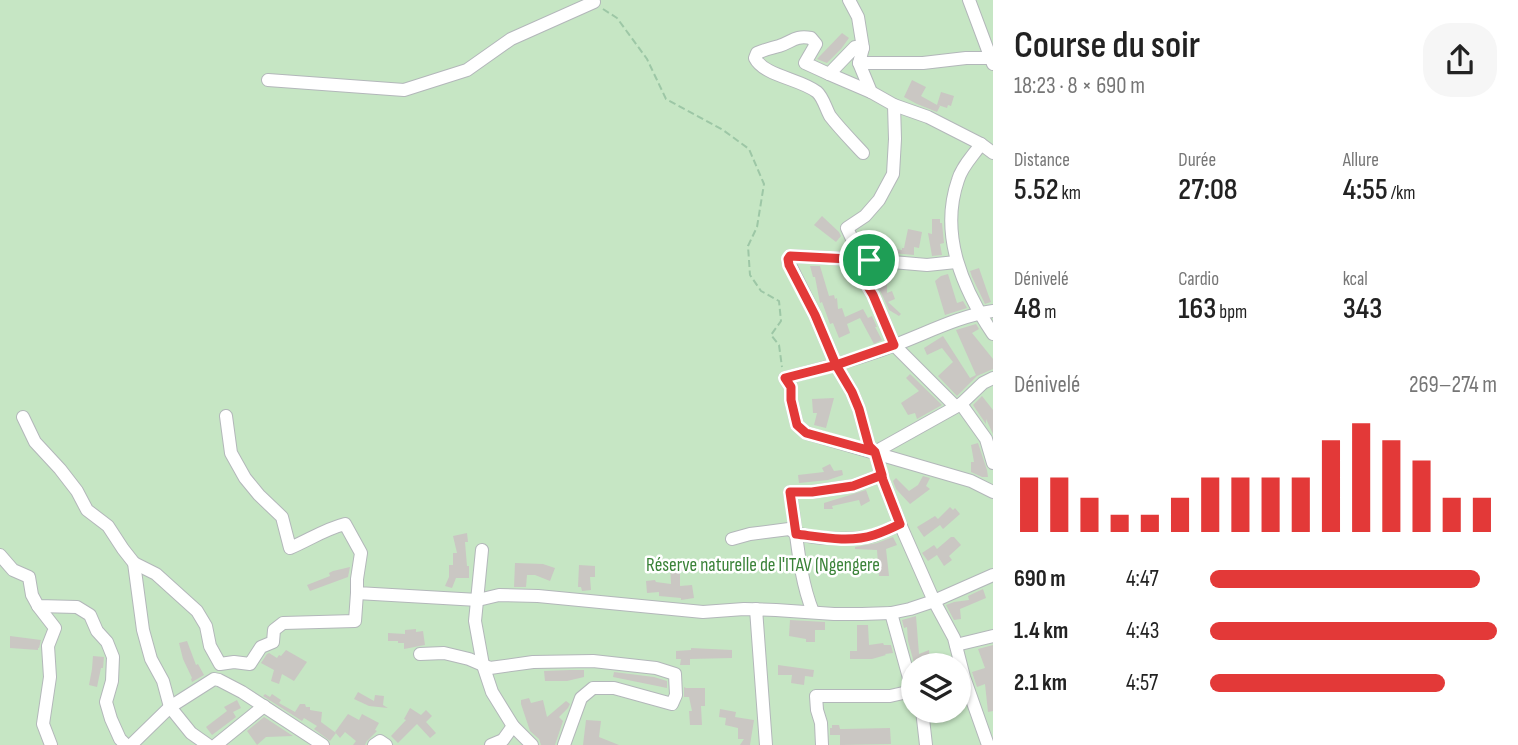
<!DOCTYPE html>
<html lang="fr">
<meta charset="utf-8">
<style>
body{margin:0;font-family:"Sofia Sans Condensed",sans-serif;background:#f6f6f6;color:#222;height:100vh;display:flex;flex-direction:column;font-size:26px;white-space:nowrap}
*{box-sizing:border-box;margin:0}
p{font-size:23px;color:#767676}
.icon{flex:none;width:38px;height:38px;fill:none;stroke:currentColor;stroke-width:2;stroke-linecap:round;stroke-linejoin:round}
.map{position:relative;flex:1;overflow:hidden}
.drawer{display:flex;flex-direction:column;background:#fff;width:525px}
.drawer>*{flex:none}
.buttons{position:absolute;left:901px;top:653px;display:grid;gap:14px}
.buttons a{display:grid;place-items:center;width:70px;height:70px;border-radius:50%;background:#fff;box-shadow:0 2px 5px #0004;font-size:35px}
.pin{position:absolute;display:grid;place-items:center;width:60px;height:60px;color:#fff;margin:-30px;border:4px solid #fff;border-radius:50%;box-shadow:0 2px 7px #0007}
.round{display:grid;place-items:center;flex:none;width:74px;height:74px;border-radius:28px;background:#f6f6f6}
.summary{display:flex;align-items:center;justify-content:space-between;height:119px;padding:0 21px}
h1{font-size:38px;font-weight:600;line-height:52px}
.stats{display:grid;grid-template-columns:repeat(3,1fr);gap:10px;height:119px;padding:7px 21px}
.stats div{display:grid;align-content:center}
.stats b{font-size:30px;font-weight:600}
.stats small{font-size:19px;font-weight:400}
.stats p{font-size:19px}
.chart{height:196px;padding:14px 21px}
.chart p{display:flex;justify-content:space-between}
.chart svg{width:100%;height:126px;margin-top:7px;stroke:#e33938;stroke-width:6}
ul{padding:0 21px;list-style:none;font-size:23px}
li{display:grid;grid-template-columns:112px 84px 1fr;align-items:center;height:52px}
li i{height:18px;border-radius:9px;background:#e33938}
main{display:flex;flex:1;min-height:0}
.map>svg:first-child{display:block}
.green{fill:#c6e6c4;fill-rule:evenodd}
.building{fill:#cac7c3}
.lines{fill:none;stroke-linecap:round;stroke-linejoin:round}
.minor-casing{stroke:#b3b7ba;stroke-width:14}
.path{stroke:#9dc7a6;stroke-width:2;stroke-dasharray:7 3.5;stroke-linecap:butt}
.minor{stroke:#fff;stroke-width:12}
.route-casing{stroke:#fff;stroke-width:14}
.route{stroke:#e33938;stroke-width:9}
.labels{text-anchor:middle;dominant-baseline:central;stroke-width:5;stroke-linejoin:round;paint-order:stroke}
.park-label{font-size:19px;fill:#3a8238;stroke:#fff}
</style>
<main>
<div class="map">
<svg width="993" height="745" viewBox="0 0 993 745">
<rect width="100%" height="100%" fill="#efece6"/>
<path class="green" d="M0,0H993V745H0ZM914,665H959V710H914Z"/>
<g class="building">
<polygon points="842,33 849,38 841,49 827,63 817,59"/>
<polygon points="912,80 926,87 921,96 937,105 941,92 954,96 951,106 948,105 947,108 938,105 940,106 937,112 917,104 904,97"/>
<polygon points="822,216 839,232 841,236 836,242 814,225"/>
<polygon points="932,219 940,219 940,223 942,223 944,243 940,244 942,255 932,256 928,233 932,234"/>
<polygon points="908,229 922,232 919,248 914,247 914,255 882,252 883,247 902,250 902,248 904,248"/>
<polygon points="810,266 820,266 829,296 834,295 835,299 837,298 838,309 842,308 845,317 863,309 868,318 872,316 877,327 875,327 882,340 874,344 860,318 847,324 850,333 839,338 833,323 830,324 822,302 820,303 815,277 813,277"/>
<polygon points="979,268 988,294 991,302 985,304 972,277 970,271"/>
<polygon points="948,274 957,303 963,301 967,308 945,315 935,281 941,276"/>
<polygon points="875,276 887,276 887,293 892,291 895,299 888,302 901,314 899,316 889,310 876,282"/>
<polygon points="976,324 979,329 972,333 993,359 993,369 977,376 957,396 938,376 953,362 942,348 927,355 924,348 943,336 970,378 976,375 956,330"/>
<polygon points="910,374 942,405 917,419 915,413 908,415 901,403 919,391 906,378"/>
<polygon points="982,396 993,410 993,434 986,419 986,424 973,405"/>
<polygon points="834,398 826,428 814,425 817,413 813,413 812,399"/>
<polygon points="978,443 987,470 988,477 982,477 971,472 971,462 974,462 971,445"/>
<polygon points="830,464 834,471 842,470 843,475 828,480 799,483 798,475 824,472 822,468"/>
<polygon points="923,476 930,478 926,486 930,489 910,504 896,489 893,481 896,478 909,491 918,485"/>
<polygon points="866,490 870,501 861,506 859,500 832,506 833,509 824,509 824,503"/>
<polygon points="950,507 953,510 955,508 960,514 943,529 940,525 924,537 917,527 935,516 938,519"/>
<polygon points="467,533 468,542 465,542 467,566 469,566 469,578 456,578 452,588 445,586 449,577 449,565 453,565 453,553 457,553 453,536"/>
<polygon points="893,537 897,545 886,549 889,576 879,576 877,550 855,549 855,547 877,543"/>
<polygon points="951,537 954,537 961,545 949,556 952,560 944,566 937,555 928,561 922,553 934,545 937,549"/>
<polygon points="688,562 688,571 680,571 680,586 692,585 694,598 681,600 681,598 659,596 659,592 647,593 646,581 655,580 656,582 671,584 670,563"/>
<polygon points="515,563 543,564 555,568 550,581 535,575 527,575 526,587 514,587"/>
<polygon points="579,565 595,566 595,577 590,577 591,590 582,591 581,587 578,587"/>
<polygon points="350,567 348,577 310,591 307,585 330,576 329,573 333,571"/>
<polygon points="983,589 986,598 960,609 961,619 954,620 946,605 954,602 969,600 968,596"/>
<polygon points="916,616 919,654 929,650 930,662 927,662 928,665 914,663 908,641 907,627 904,628 902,620"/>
<polygon points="790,620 825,622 825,630 815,630 815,642 806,642 806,639 789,636"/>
<polygon points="857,625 868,625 869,645 883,643 884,645 891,645 893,653 885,654 886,655 872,659 850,659 850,651 857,651"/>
<polygon points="416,629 416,632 423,631 425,645 404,649 404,643 398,643 398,641 388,641 388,633 405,634 405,630"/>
<polygon points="10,636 41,640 39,648 38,648 38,650 10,648"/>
<polygon points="187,641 196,665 198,664 204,675 192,682 191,679 192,678 183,659 179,643"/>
<polygon points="993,645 993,711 988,712 985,684 977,687 972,672 985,668 978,649"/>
<polygon points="691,648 732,650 732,658 690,659 690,665 680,665 681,659 676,659 676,651 691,650"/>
<polygon points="286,650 307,662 294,681 282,674 279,684 271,681 274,670 261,663 267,654 269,653 277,658 279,655 281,656"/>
<polygon points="93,656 104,657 103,668 101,668 97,687 89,685 92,669"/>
<polygon points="778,665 814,670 813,677 805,676 804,685 791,683 792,675 778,675"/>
<polygon points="570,670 584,670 584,677 567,681 545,681 544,671"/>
<polygon points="614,672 654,677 667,681 667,688 613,677"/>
<polygon points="684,687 686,688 705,688 705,706 701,706 702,725 690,725 689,711 692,711 689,697 684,697"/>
<polygon points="358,692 374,701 375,695 384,696 383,705 388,708 369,706 354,699"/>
<polygon points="265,694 270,697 272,694 281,700 279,703 295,712 300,704 305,704 306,707 310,707 310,710 322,712 321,722 336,733 330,741 314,729 317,726 304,718 302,721 263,696"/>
<polygon points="529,698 531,703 543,700 547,717 566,701 570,704 568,708 559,717 563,721 555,745 541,745 539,739 530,731 521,704 521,700"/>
<polygon points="237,700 241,708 233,712 236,717 212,735 206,727 227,711 224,707"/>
<polygon points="410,708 421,715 426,710 432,716 426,722 436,733 430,738 417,724 398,743 391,736 406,720 404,719"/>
<polygon points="720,709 736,712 735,717 754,720 750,745 740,745 744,739 738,739 738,728 725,725 726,718 719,717"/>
<polygon points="348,714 359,720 362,714 379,723 375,730 377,731 367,741 365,745 353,745 356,741 345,732 340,738 335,732"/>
<polygon points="264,717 293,736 266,737 257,745 247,731"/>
<polygon points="586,720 601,721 599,737 619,745 583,745"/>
<polygon points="832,725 839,725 840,729 844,729 890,728 891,744 840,745 840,735 830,735 830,728 832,728"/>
</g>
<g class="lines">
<defs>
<g id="minor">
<polyline points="849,0 858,17 863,48 859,63 871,92 894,105 928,117 981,144 993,153"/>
<polyline points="969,0 993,64"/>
<polyline points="859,63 923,63 966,58 993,58"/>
<polyline points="829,74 871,92"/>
<polyline points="268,80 404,90 467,70 511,39 594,2"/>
<polyline points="894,105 895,139 893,174 879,200 865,216 847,228 853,241 865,250 869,260 866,273 867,285 873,295 894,345 955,406"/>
<path d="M981,144C973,156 962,166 958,180C939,235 963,289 993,334"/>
<path d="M863,153C852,141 840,129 830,116C826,109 823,97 817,92C801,79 764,76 755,58L757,53C764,50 771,48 779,46C792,42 795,35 811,38L816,44L805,63L829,74L855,47L863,48"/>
<polyline points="956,262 927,265 869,260 790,256 788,261 815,315 836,365 852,392 859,409 869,446 875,452 883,480 900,524 934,601 954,638 964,677 988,745"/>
<path d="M993,311C960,316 931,331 900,343C863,358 824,368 785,378L791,387V400L797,425L806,433L971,481L993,492"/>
<polyline points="961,404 986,439 993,463"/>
<path d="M226,416L231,453L245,478L259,495L282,517L290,548C309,540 325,529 345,524L361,553L357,579V593L478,600L499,595L538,596L703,612L744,609L776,610L834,614H862L891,613L910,609L934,601L993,575"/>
<polyline points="23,417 35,442 60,469 77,491 87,510 108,526 123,549 134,563 143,630 151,659 163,681 170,707 191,733 208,745"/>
<polyline points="875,452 961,404 983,383 993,378"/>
<path d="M732,539L750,534L789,529C804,540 857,541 875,535C883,532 892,528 900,524"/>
<polyline points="482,550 475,621 483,665 492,692 513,726 532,745"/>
<polyline points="0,555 13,570 29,577 32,595 38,606 77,607 90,615 97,631 107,642 113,657 112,681 106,702 111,719 120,739 126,745"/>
<polyline points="134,563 156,574 197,611 206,626 210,646 220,664 234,662 250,664 261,647 273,642 274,630 283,623 355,621 357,593"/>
<polyline points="38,606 55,628 48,646 50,677 43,724 51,745"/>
<polyline points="756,609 766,745"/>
<path d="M813,612C798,575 797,532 790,492H812L853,486L882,475"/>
<polyline points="891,613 914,696"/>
<polyline points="956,645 993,636"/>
<polyline points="420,654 444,653 469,659 490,668 533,662 593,661 656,668 675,674 676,695 672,704 614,688 593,688 581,698 564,745"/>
<polyline points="922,710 926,745"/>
<polyline points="131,745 170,707 214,679 219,680 242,692 323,745"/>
<polyline points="216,745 264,706"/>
<polyline points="374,745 380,741 386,745"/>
<polyline points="491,745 503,740 513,726"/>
<polyline points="822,745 821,723 817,710 816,696 890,696 912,691"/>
</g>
</defs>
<use href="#minor" class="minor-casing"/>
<polyline class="path" points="603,9 617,18 647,59 666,99 723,130 749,149 764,184 757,227 748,246 750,275 761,291 779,301 781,321 771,335 779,345 782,367"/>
<use href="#minor" class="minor"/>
</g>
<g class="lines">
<defs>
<path id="route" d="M869,260L866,273L867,285L873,295L894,345L836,365L852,392L859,409L869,446L875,452L882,475L853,486L812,492H790L796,534C821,537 849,543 874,535C883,532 892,528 900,524L883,480L875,452L806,433L797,425L791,400V387L785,378L836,365L815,315L789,265L788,259L790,256L869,260"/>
</defs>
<use href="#route" class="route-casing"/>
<use href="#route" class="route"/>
</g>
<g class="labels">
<g class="park-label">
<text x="763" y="565">Réserve naturelle de l'ITAV (Ngengere</text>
</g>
</g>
</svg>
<div class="buttons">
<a><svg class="icon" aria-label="layers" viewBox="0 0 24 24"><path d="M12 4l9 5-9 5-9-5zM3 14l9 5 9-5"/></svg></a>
</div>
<div class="pin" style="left:869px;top:260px;background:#1e9e55"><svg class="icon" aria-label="arrive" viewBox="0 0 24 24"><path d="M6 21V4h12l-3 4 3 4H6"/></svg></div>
</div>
<section class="drawer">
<div class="summary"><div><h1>Course du soir</h1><p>18:23 · 8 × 690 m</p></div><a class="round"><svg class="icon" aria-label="share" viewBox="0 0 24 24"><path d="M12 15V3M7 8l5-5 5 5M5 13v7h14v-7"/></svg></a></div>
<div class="stats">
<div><p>Distance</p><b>5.52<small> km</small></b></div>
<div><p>Durée</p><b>27:08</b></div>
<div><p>Allure</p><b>4:55<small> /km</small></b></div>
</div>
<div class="stats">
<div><p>Dénivelé</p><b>48<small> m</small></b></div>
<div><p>Cardio</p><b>163<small> bpm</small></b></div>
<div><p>kcal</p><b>343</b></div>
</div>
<div class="chart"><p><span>Dénivelé</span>269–274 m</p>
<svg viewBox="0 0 160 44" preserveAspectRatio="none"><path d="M5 44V25M15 44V25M25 44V32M35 44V38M45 44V38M55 44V32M65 44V25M75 44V25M85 44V25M95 44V25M105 44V12M115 44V6M125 44V12M135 44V19M145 44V32M155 44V32"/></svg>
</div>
<ul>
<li><b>690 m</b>4:47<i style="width:94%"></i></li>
<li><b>1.4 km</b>4:43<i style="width:100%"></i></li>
<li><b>2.1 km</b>4:57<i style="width:82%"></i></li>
</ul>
</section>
</main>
